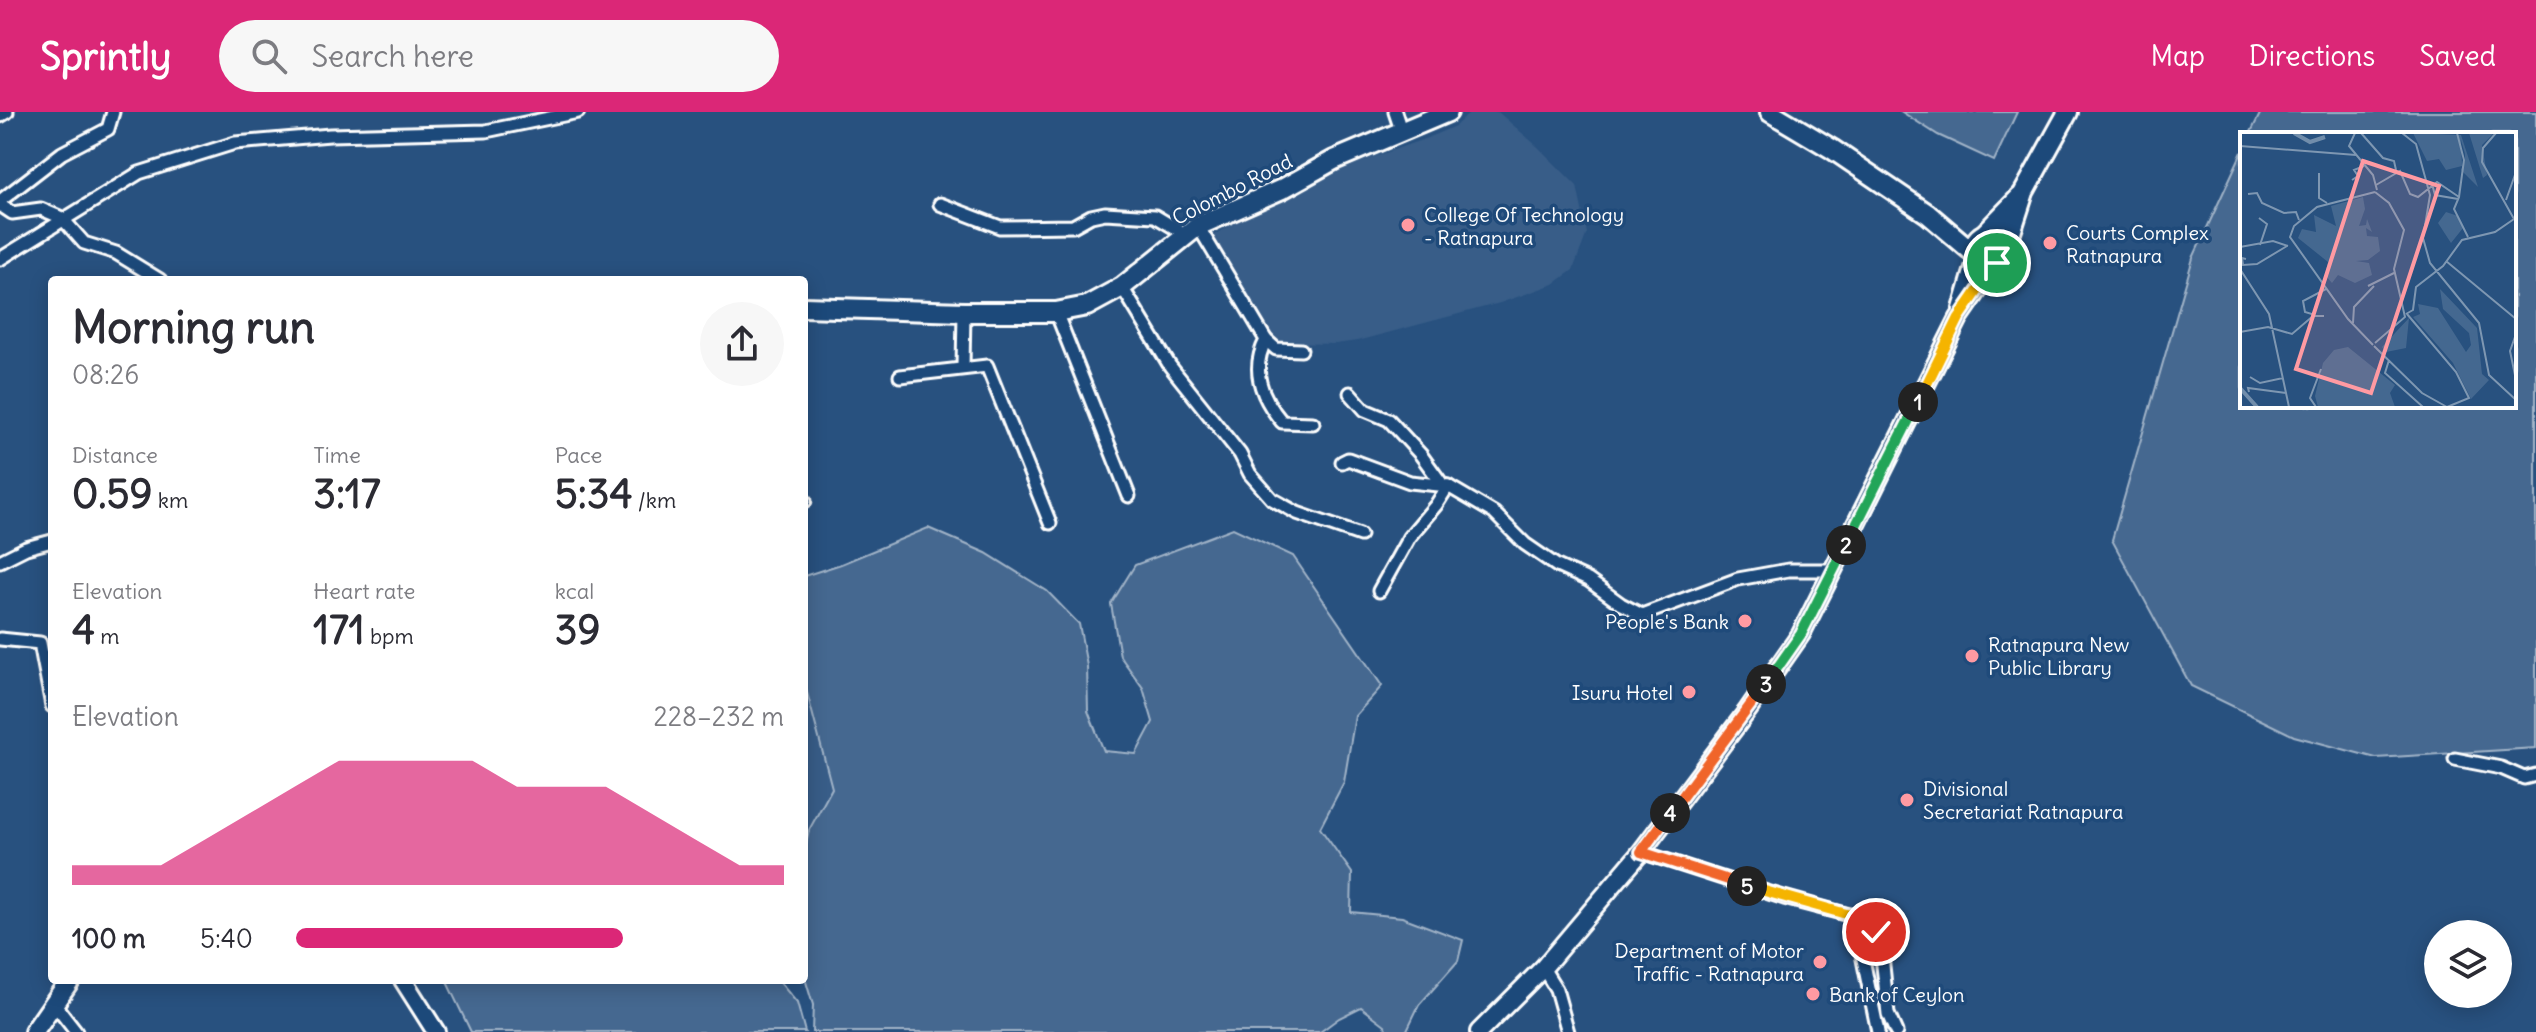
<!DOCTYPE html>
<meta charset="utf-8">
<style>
body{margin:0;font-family:Delius,sans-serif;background:#f7f7f7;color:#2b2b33;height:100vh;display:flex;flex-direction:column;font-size:30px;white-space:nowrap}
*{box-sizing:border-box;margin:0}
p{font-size:26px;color:#7c7c81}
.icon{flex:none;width:44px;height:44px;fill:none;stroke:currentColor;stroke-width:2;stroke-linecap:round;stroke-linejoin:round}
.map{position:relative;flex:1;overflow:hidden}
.panel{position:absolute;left:48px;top:164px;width:760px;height:708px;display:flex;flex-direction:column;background:#fff;border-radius:8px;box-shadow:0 4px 20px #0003}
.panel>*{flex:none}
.buttons{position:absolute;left:2424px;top:808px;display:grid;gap:16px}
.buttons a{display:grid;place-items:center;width:88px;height:88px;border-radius:50%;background:#fff;box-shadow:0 4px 20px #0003;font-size:40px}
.pin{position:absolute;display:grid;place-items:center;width:68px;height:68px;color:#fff;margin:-34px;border:4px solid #fff;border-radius:50%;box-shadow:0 2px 8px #0007}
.km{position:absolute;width:40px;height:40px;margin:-20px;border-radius:50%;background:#222;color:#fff;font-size:22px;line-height:40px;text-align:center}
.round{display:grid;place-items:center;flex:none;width:84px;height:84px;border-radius:42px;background:#f7f7f7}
.summary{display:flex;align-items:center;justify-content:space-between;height:136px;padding:0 24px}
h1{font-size:44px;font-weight:700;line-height:60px}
.metrics{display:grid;grid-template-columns:repeat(3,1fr);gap:12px;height:136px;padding:8px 24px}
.metrics div{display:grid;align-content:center}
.metrics b{font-size:40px;font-weight:700}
.metrics small{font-size:22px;font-weight:400}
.metrics p{font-size:22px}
.chart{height:224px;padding:16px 24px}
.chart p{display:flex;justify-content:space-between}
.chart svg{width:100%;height:144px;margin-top:8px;fill:#db2777;opacity:.7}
ul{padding:0 24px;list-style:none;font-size:26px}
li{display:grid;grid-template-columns:128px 96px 1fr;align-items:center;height:60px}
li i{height:20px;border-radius:10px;background:#db2777}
header{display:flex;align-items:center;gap:48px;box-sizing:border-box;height:112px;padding:0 40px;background:#db2777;color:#fff}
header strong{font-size:38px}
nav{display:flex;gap:44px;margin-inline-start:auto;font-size:28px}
.search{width:560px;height:72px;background:#f7f7f7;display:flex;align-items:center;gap:20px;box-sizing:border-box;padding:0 28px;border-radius:44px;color:#7c7c81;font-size:30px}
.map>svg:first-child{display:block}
.built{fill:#375d88}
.green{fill:#446890;stroke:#a2b4c8;stroke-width:2}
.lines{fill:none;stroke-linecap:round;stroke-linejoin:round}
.minor-casing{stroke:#fff;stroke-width:17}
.primary-casing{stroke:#fff;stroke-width:22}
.trunk-casing{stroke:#fff;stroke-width:24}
.minor{stroke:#1f4a7a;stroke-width:11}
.primary{stroke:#1f4a7a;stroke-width:16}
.trunk{stroke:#1f4a7a;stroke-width:18}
.split-1-casing{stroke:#fff;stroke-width:16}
.split-2-casing{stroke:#fff;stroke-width:16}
.split-3-casing{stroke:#fff;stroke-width:16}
.split-4-casing{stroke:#fff;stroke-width:16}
.split-5-casing{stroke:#fff;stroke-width:16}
.split-6-casing{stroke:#fff;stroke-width:16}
.split-1{stroke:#f5b400;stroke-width:10}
.split-2{stroke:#22a559;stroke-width:10}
.split-3{stroke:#22a559;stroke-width:10}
.split-4{stroke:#f0652b;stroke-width:10}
.split-5{stroke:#f0652b;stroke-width:10}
.split-6{stroke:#f5b400;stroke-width:10}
.poi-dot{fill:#ff9aa2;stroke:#1f4a7a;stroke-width:3}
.labels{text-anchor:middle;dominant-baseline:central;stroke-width:7;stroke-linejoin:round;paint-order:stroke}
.street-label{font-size:20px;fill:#fff;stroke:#1f4a7a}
.poi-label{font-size:20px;fill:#fff;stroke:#1f4a7a;text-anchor:start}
.inset-river{fill:none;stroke:#718dab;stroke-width:4}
.inset-road{fill:none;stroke:#7e97b2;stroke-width:2}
.view{fill:#ff9aa2;fill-opacity:0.15;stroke:#ff9aa2;stroke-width:4}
.inset-edge{fill:none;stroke:#fff;stroke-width:4}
</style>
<header>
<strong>Sprintly</strong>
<div class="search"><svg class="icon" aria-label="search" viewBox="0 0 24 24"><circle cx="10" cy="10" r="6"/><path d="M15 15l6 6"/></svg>Search here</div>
<nav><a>Map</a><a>Directions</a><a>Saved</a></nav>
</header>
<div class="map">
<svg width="2536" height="920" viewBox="0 0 2536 920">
<rect width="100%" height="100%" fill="#28517f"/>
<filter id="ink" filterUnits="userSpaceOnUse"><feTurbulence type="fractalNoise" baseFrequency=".0125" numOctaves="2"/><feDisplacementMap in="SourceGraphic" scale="16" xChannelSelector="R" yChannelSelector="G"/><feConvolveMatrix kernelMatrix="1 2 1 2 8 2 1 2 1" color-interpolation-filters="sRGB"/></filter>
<g filter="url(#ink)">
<g class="built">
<polygon points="1470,0 1498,0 1537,34 1577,74 1587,121 1573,158 1554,172 1500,191 1357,229 1336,232 1279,231 1272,225 1211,129 1212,124 1315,66 1427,26 1455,14"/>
<polygon points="804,569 832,676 809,718 804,743"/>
</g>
<g class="green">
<polygon points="1902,0 2017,0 1994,49 1938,23"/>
<polygon points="2261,0 2536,0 2536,636 2376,646 2294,624 2191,574 2112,428 2193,146 2242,40 2242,294 2514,294 2514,22 2250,22"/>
<polygon points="928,416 986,441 1047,479 1079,512 1087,554 1088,599 1104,639 1136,642 1153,610 1143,576 1120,544 1111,492 1135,453 1233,416 1293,444 1382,574 1355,604 1344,670 1320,716 1352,761 1351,800 1402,805 1463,828 1458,849 1419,893 1406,920 1387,920 1385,913 1361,895 1339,906 1320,920 812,920 813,893 804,863 804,743 809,718 832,676 804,569 804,464 841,452"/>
<polygon points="446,868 778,868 797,891 805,920 471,920"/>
</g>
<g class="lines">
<defs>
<g id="minor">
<polyline points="1395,0 1402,21"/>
<polyline points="0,4 7,0"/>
<polyline points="0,89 62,41 108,17 113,0"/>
<polyline points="940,92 1000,115 1073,114 1091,104 1105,101 1155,104 1185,122"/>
<polyline points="0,93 12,101 41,97 62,106 84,131 116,141 160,168"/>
<path d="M1198,114L1266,228C1250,258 1261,285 1282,310L1313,311"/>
<polyline points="0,147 139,61 235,31 330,23 486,19 578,0"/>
<polyline points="1122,175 1170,254 1240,342 1250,362 1272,387 1297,401 1360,423"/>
<polyline points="1056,200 1129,384"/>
<polyline points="1266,228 1276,237 1301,238"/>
<polyline points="963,255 964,200"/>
<polyline points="900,264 987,254 1050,411"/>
<polyline points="1350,281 1365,298 1389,308 1421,343 1442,372"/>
<polyline points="1342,350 1348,347 1410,370 1448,374 1494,401 1525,432 1557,454 1588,468 1621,492 1642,503 1738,467 1788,458 1834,458"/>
<polyline points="804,388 805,389"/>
<polyline points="0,449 26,436 52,429"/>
<polyline points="1379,479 1409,425 1436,393 1448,374"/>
<polyline points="0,527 40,531 52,594"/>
<polyline points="2455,647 2501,656 2524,666 2536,663"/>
<polyline points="1641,740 1784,786 1864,807 1876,820 1881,834 1888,902 1896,920"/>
<polyline points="1848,803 1858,823 1878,920"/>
<polyline points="1543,856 1556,877 1568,920"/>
<polyline points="55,893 76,920"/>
</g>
<g id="primary">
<polyline points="1962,197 1977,146"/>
<polyline points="403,868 436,920"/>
<polyline points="1479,920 1543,856 1641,740 1748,598 1801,522 1959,206 1997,151"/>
</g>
<g id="trunk">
<polyline points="1770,0 1832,37 1928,102 1975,142"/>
<circle cx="1990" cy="137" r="16"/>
<polyline points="1984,122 2020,85"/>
<polyline points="2005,139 2024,80 2068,0"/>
<polyline points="804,195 964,200 1056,200 1087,194 1122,175 1198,114 1282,77 1334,48 1448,0"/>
<polyline points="34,920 70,868"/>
</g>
</defs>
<use href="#minor" class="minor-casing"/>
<use href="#primary" class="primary-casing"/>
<use href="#trunk" class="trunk-casing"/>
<use href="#minor" class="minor"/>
<use href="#primary" class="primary"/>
<use href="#trunk" class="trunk"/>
</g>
</g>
<g class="lines" filter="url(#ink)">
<defs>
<polyline id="split-1" points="1918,290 1959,206 1997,151"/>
<polyline id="split-2" points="1846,433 1918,290"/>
<polyline id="split-3" points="1766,572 1801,522 1846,433"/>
<polyline id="split-4" points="1670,701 1766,572"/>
<polyline id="split-5" points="1670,701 1641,740 1747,774"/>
<polyline id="split-6" points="1747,774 1864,807 1876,820"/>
</defs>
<use href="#split-1" class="split-1-casing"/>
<use href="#split-2" class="split-2-casing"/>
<use href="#split-3" class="split-3-casing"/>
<use href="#split-4" class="split-4-casing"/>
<use href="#split-5" class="split-5-casing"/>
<use href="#split-6" class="split-6-casing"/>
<use href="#split-1" class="split-1"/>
<use href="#split-2" class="split-2"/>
<use href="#split-3" class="split-3"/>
<use href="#split-4" class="split-4"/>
<use href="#split-5" class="split-5"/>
<use href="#split-6" class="split-6"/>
</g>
<g class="poi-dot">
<circle cx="1408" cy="113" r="8"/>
<circle cx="2050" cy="131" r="8"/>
<circle cx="1745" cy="509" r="8"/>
<circle cx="1972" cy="544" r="8"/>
<circle cx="1689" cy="580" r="8"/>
<circle cx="1907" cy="688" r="8"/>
<circle cx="1820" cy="850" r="8"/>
<circle cx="1813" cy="882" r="8"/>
</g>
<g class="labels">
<g class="street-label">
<text transform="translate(1232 77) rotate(-27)">Colombo Road</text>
</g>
<g class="poi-label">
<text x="1424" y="102">College Of Technology<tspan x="1424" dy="23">- Ratnapura</tspan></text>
<text x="2066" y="120">Courts Complex<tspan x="2066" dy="23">Ratnapura</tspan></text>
<text x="1729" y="509" text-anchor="end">People's Bank</text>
<text x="1988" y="532">Ratnapura New<tspan x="1988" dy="23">Public Library</tspan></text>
<text x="1673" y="580" text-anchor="end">Isuru Hotel</text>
<text x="1923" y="676">Divisional<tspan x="1923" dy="23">Secretariat Ratnapura</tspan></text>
<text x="1804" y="838" text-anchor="end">Department of Motor<tspan x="1804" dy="23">Traffic - Ratnapura</tspan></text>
<text x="1829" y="882">Bank of Ceylon</text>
</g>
</g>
<g transform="translate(2240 20)">
<rect width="276" height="276" fill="#28517f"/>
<path d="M173,1L221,3L238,55L221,38L225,28V22L221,8L222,34L206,38L199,27L187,29ZM229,1H254L242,13L247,43L243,46ZM123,65L125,77L119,94L126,93L127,87L132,100L126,96L127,104L138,105L140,119L128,128L116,129L129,131L132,143L115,151L98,143L92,151L85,143L88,130L58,106L62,97L76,100L74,83L96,94L91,74ZM206,80L218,84L223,96L211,111L198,91ZM200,157L237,196L242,242L249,248L231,267L213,231L173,185L180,182L178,172L198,176L226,220L231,213L229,201L203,177ZM169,186L166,216L146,220L142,215ZM108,215L155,253L150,261L155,275H78L75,264L83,231L94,218Z" fill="#446890"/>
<path class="inset-river" d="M54,1L70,10L85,5M0,256L17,275"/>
<path class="inset-road" d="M115,1L109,14L133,43L137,58M121,1L143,26L154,29L156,38M162,1L176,12L190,63L183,106L190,131L239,191L249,243L276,268M217,1L224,28L219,65M0,14L116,23M79,41V66L87,71M112,48L118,44L114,38L124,34M192,52L195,63L218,67M136,53L160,39L170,62L178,65L197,50L219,65L214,77L228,105M8,62L17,61L22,71L44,81L56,80L59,88M266,68L276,40M19,86L27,92L20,113M0,115L33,109L48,114M6,127L2,126L3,133L17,132L47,114M206,129L276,187M0,137L29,182L49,275M128,154L154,141M166,182L173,178L176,155L203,134L222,108L255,100L274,87L242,30L243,16L256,1M167,182L216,240L229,266L207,275M75,183L65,180L63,169L86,157M113,191L114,175L134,154M0,200L28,195L52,202L73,184H84M276,202L270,219L276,248M135,211L165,185L154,137L164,98L149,71L135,60M133,213L108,187L50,105L54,94L77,75L135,60M134,214L182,261L207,275M149,228L145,241L183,275M10,245L20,251L43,246M9,260L8,256L46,261M76,275L70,266L81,237"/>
<path class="view" d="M123,29L199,54L131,261L56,237Z"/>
<rect width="276" height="276" class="inset-edge"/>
</g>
</svg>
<div class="buttons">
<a><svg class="icon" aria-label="layers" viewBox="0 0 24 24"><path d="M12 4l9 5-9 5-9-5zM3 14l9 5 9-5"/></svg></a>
</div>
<div class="pin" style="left:1997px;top:151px;background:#1e9e55"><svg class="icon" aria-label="arrive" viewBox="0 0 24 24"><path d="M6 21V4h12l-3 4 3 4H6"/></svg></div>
<div class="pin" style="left:1876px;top:820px;background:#d93025"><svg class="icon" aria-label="check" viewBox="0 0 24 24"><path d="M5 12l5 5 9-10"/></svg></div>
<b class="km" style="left:1918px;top:290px">1</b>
<b class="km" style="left:1846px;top:433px">2</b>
<b class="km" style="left:1766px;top:572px">3</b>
<b class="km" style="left:1670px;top:701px">4</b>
<b class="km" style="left:1747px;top:774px">5</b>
<section class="panel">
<div class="summary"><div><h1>Morning run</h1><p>08:26</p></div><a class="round"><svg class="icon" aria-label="share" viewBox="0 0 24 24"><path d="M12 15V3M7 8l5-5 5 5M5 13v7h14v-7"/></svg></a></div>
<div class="metrics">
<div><p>Distance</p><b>0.59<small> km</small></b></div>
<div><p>Time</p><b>3:17</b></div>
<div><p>Pace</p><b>5:34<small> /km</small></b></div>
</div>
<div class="metrics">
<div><p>Elevation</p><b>4<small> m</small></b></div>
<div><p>Heart rate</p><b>171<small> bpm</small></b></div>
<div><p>kcal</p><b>39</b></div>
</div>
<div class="chart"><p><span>Elevation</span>228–232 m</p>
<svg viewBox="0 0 160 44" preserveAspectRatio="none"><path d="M0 44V38L10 38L20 38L30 30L40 22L50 14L60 6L70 6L80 6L90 6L100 14L110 14L120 14L130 22L140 30L150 38L160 38V44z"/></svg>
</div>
<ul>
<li><b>100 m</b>5:40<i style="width:67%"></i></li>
</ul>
</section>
</div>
